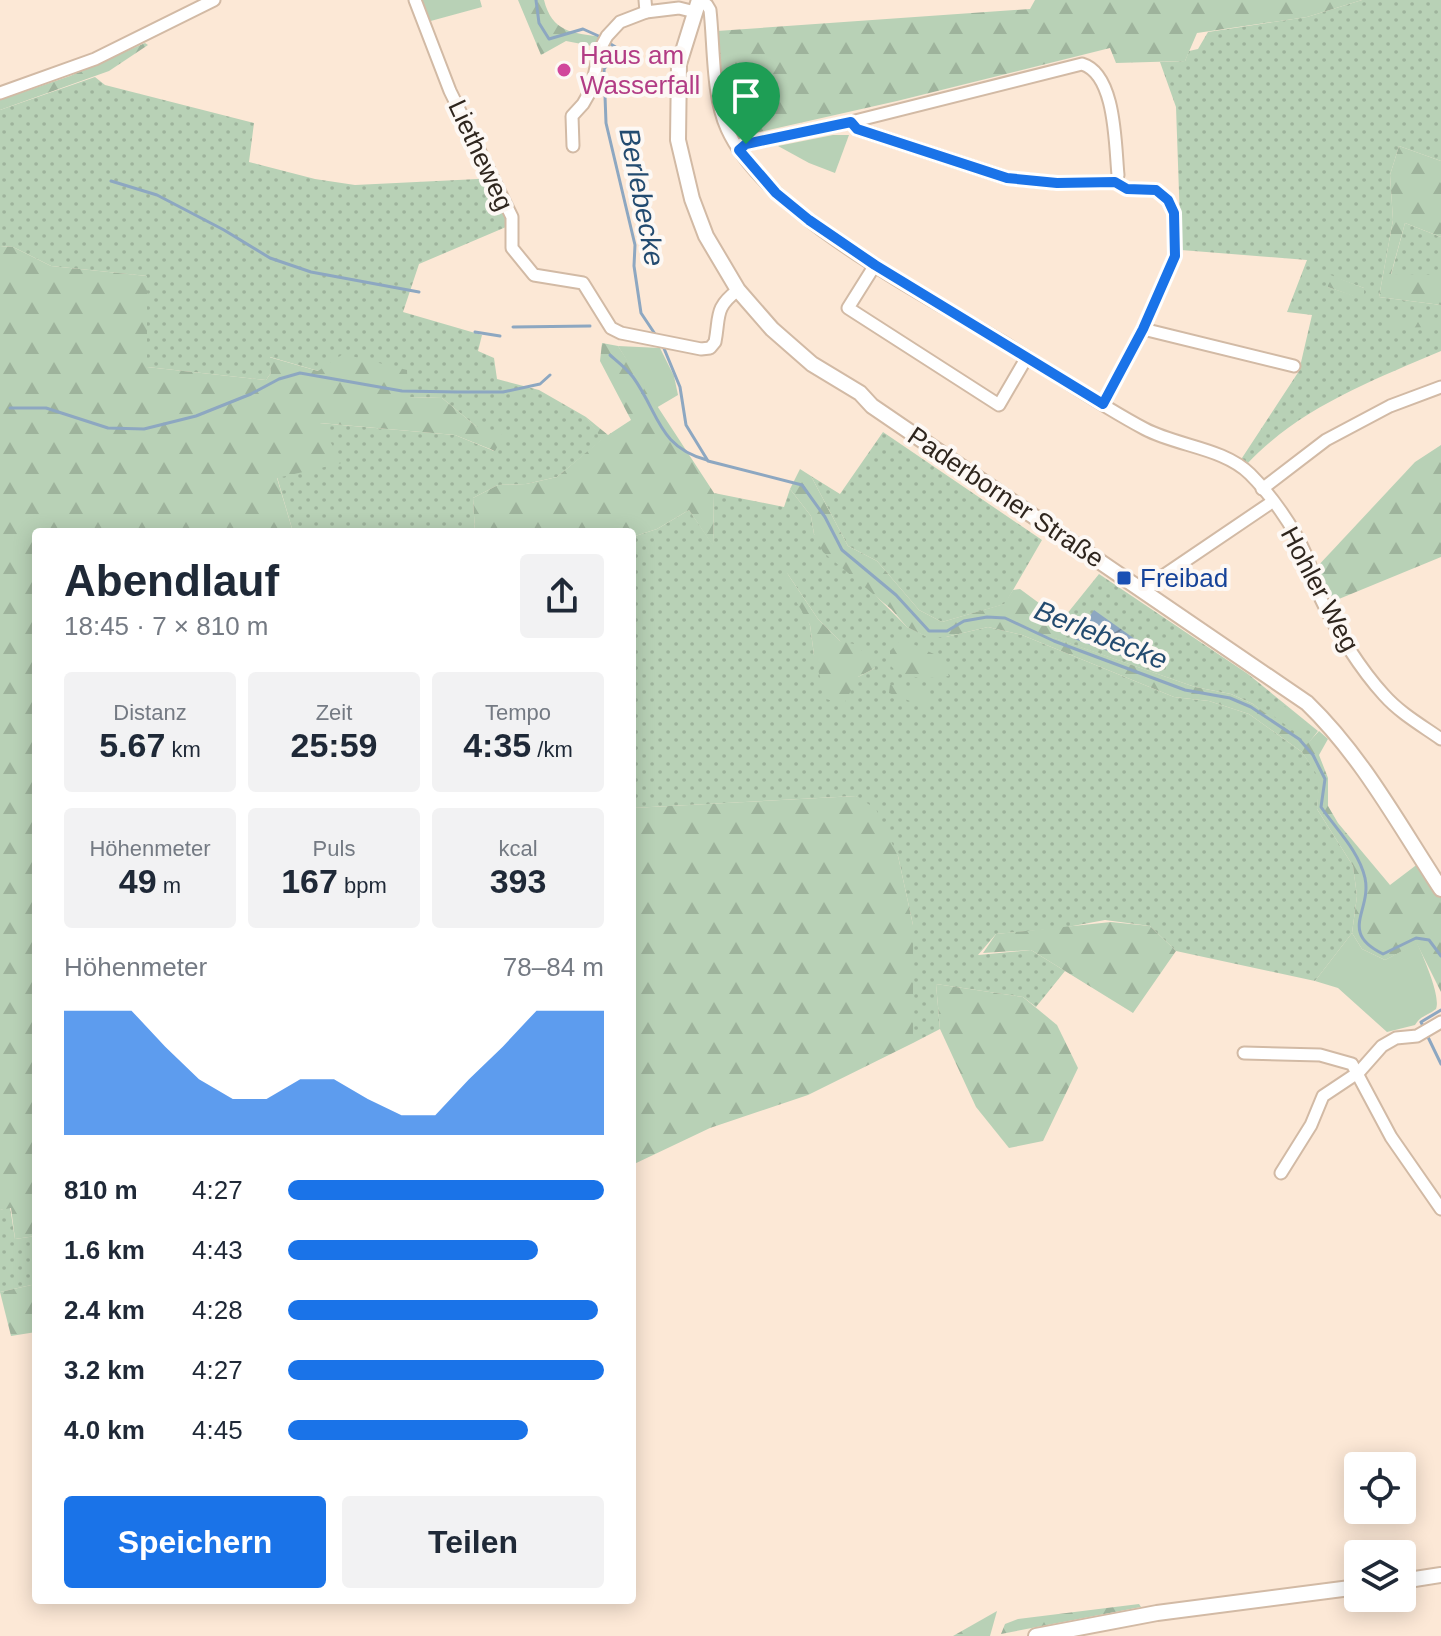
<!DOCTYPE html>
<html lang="de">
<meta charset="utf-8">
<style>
body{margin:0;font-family:Arial,sans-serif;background:#f2f2f3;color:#1f2937;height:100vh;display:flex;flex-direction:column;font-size:30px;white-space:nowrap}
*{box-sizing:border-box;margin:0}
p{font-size:26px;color:#747a83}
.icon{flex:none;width:44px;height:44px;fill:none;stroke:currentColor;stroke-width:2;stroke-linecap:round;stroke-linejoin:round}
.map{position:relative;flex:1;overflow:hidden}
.sheet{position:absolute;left:32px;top:528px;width:604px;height:1076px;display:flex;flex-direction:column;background:#fff;border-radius:8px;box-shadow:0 4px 20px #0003}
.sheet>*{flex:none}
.fabs{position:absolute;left:1344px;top:1452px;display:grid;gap:16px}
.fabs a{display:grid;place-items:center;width:72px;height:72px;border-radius:8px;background:#fff;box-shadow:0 4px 20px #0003;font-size:40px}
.pin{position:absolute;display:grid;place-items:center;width:68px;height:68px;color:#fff;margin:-82px -34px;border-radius:50% 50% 50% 0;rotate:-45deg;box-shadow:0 0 8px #0007}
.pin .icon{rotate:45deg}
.round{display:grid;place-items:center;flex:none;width:84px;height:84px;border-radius:8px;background:#f2f2f3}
.overview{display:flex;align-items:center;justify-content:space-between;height:136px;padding:0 32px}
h1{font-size:44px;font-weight:700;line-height:60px}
.figures{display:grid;grid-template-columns:repeat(3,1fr);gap:12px;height:136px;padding:8px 32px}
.figures div{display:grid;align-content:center;border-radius:8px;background:#f2f2f3;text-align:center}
.figures b{font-size:34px;font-weight:700}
.figures small{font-size:22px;font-weight:400}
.figures p{font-size:22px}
.chart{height:224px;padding:16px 32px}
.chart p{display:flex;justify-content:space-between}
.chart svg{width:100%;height:144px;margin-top:8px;fill:#1a73e8;opacity:.7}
.action{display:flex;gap:16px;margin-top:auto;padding:16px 32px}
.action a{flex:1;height:92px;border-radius:8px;background:#1a73e8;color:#fff;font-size:32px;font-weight:700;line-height:92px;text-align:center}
.action a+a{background:#f2f2f3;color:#1f2937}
ul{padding:0 32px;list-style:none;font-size:26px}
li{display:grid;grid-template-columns:128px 96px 1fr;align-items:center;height:60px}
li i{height:20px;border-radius:10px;background:#1a73e8}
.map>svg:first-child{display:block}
.grass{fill:url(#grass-dots);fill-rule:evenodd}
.forest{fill:url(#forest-firs)}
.green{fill:#b8d1b6}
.water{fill:url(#water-waves)}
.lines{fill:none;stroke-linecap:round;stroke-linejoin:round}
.stream{stroke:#8da7c1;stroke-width:3}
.minor-casing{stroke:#d2baa5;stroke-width:15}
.major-casing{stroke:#d2baa5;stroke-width:18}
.minor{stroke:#fff;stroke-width:11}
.major{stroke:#fff;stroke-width:14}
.route-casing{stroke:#fff;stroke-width:16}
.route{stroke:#1a73e8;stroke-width:10}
.hotel-dot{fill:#d1479c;stroke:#fdf8f4;stroke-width:3}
.transit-dot{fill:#1a4fb4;stroke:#fdf8f4;stroke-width:3}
.labels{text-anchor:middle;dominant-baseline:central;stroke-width:8;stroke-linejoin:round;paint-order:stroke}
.hotel-label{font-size:26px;fill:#b23c85;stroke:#fdf8f4;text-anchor:start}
.street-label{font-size:26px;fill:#2f261e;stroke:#fdf8f4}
.transit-label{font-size:26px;fill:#164399;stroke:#fdf8f4;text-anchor:start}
.water-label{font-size:28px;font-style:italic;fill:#234b70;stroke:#fdf8f4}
</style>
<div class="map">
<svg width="1441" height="1636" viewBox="0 0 1441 1636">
<defs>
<pattern id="grass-dots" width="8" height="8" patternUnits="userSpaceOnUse" patternTransform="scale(2)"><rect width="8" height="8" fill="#b8d1b6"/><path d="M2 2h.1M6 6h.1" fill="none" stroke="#9eb39c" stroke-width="1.8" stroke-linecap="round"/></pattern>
<pattern id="forest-firs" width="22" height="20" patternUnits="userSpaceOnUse" patternTransform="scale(2)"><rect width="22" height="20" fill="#b8d1b6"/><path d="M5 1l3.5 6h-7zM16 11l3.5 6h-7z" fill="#9eb39c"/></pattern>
<pattern id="water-waves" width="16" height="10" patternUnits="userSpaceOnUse" patternTransform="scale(2)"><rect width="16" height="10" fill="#8da7c1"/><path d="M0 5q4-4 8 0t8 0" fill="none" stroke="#74889c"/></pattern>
</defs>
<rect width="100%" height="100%" fill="#fce8d6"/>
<g class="grass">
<path d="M1362,0H1441V161L1399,146L1390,175L1393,220L1379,297L1441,305V351C1371,381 1299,408 1246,465L1240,461L1299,371L1312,315L1287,312L1307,260L1181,250L1176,107L1160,62L1185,61L1189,51L1198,49L1208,32L1307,17ZM1328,275L1364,288V299L1328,287Z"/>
<polygon points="95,77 105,85 254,123 249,162 315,179 355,185 478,179 486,174 509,220 506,227 419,264 403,312 482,335 478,351 494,358 497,379 539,390 586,417 603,439 557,477 526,484 498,485 473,498 475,532 293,532 277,477 319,423 455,435 494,451 477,427 442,398 408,397 270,357 271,373 266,380 147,367 147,276 51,266 13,247 0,246 0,110"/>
<polygon points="1405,223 1441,237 1441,275 1391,275"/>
<polygon points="883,432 1042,540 1005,604 942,622 919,610 877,561 848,546 811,476 840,494"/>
<path d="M790,489L811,516L814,534L907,627L928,637H946L988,627L1022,635L1174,697L1209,701L1249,714L1302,752L1320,778L1317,809L1353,866L1357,896L1352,933L1315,981L1176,951L1150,926L1105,920L1062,928L996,934L978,955L1031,950L1065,971L1036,1007L1023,997L936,984L940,1029L913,1043V925L898,856L856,796L632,808V537L657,529L689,510L713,545L714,493L784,507ZM787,573L818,619L840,641L875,668L858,677L814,655L810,625Z"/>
<polygon points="1099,574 1248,674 1318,731 1307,745 1253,704 1231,694 1195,687 1054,638 1062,620"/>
<polygon points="10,1207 15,1239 36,1236 36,1284 0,1292 0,1210"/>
</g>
<g class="forest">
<path d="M518,0H544C552,32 572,33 602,37L597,47L566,41L541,55Z"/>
<polygon points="1035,0 1362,0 1307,17 1197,33 1185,61 1116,63 1110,48 897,101 737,137 726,115 717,31 1030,9"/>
<polygon points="145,43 148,45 109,71 0,110 0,100 70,76"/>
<polygon points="1399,146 1441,161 1441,237 1405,223 1391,274 1441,275 1441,305 1379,297 1393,220 1390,175"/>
<polygon points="0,246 13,247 51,266 147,276 147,367 266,380 271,373 269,357 318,371 343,354 407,370 408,397 442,398 477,427 504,435 495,451 455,435 320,423 342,463 277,478 293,532 36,532 36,1236 15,1239 11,1208 0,1210"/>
<polygon points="1328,274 1364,288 1364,300 1328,287"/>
<polygon points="1388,319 1433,320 1432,327 1387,328"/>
<polygon points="602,343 618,346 714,493 713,546 689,510 657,529 632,537 632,532 475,532 473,498 498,485 526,484 557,477 602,439 586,417 608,435 631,420 600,361"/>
<polygon points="1441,445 1441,557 1334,601 1316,568 1415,462"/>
<polygon points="800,469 811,476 848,546 877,561 919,610 942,622 1004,604 1013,590 1020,589 1062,620 1055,638 1195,687 1231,694 1253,704 1307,744 1319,731 1328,739 1319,755 1328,778 1328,806 1338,823 1390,885 1419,863 1441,897 1441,992 1417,944 1385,960 1362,949 1352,933 1357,896 1353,866 1317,809 1319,778 1302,752 1249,714 1209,701 1174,697 1022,635 988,627 946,637 927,637 907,627 891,609 823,552 814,534 811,516 790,489"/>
<polygon points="787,573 818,619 840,641 854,644 870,658 875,668 858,677 844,704 826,699 814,655 810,625 780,574"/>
<path d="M902,639L936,655L949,676C930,679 902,680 890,665V651Z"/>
<polygon points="890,685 921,689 935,704 923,706 889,693"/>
<polygon points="856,796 876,809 898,856 913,925 913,1043 808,1095 710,1128 632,1165 632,808"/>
<polygon points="1111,922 1150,926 1176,951 1133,1013 1031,950 983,953 996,934"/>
<polygon points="936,984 1023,997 1057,1025 1078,1068 1043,1141 1009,1148 976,1107 940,1029"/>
<polygon points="36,1284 36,1332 11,1336 0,1292"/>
<polygon points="1139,1604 1141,1607 1001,1634 1005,1624 1018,1619"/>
<polygon points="997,1611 990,1636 953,1636"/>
</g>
<g class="green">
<polygon points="420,0 480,0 482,7 427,22"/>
<polygon points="833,135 849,135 835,173 809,163 778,146"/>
<polygon points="618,346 660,348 674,376 678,395 656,408"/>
<polygon points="1280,703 1307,723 1298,734 1272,715"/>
<path d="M1352,933L1362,949L1385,960L1417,943C1424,958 1441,997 1436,1009C1427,1016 1420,1016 1415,1025L1387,1032L1338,988L1315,981Z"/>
</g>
<polygon class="water" points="1094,610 1149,649 1139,662 1074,639"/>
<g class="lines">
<g class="stream">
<polyline points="536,0 539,23 549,39 583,29 603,38"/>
<polyline points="609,43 622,51 622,54 610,61 604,69 606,123 635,245 634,266 641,313 657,337"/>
<polyline points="111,181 157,195 224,230 270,258 311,272 419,292"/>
<polyline points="513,327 590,326"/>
<polyline points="475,332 500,336"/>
<path d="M663,346L680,387L686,425L708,461L802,485L825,517L842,550L896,595L929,631H947L964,621L987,617L1005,618L1054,641L1185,690L1230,698L1251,707L1299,739L1313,755L1325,779L1321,807C1336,829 1359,851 1365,878C1372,911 1338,932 1383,954L1416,938L1429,940L1441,956"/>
<path d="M610,355C618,362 627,369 633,377C659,413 658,447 707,460"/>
<polyline points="10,408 46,408 108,428 144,429 196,416 251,394 279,379 300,373 402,391 457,392 503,392 540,384 550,375"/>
<polyline points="1423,1026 1421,1022 1441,1010"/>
<polyline points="1426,1033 1441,1064"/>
</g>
<defs>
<g id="minor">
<path d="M415,0L450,91L512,217V248L534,275L583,283L611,328L621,333L701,349L710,348L715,342C720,316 714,308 738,290"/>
<polyline points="645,0 646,12 679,8 695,12"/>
<path d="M699,2L707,5L710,10C714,46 712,96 727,129C766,215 921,292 1001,341C1049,370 1096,403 1145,429C1177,446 1224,448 1250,474C1271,495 1293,526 1305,553C1312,567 1315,584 1321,599C1335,629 1361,670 1384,695C1400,713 1421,725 1441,739"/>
<polyline points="0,93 95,59 214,0"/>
<polyline points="851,122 857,129 1007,178 1057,183 1115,182 1127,189 1156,190 1168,200 1174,213 1175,256 1143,329 1103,404"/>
<polyline points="573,146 572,116 583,104 591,90 600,49 607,36 620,22 646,12"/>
<path d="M739,150L746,144L851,122L1082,64C1116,74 1115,145 1118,175L1115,182"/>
<polyline points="875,265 848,308 999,405 1027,357"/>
<polyline points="1143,329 1294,366"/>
<polyline points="1262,489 1326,440 1390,406 1441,387"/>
<polyline points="1146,592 1154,582 1272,502"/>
<polyline points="1244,1053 1320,1055 1352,1064 1391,1137 1441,1209"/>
<polyline points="1281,1173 1311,1125 1323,1096 1359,1072 1382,1046 1396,1038 1417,1036 1441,1022"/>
</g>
<g id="major">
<path d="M699,0L679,64L678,140L692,199L706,236L738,290L772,329L812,364L860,393L872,406L1307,703C1362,756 1399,825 1441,889"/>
<polyline points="1402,1581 1441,1575"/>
<polyline points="1036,1636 1157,1613 1358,1587"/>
</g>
</defs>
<use href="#minor" class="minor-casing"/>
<use href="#major" class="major-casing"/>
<use href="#minor" class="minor"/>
<use href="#major" class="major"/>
</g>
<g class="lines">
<defs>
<polygon id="route" points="851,122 857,129 1007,178 1057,183 1115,182 1127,189 1156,190 1168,200 1174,213 1175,256 1143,329 1103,404 875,265 809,220 776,193 739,150 746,144"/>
</defs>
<use href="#route" class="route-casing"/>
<use href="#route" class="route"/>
</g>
<circle class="hotel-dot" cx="564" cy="70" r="8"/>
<rect class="transit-dot" x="1116" y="570" width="16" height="16" rx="4"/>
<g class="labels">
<g class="hotel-label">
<text x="580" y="55">Haus am<tspan x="580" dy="30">Wasserfall</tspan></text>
</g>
<g class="street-label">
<text transform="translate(481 155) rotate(65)">Lietheweg</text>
<text transform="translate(1006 497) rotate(34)">Paderborner Straße</text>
<text transform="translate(1320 589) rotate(62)">Hohler Weg</text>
</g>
<g class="transit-label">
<text x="1140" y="578">Freibad</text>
</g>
<g class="water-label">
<text transform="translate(642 197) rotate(79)">Berlebecke</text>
<text transform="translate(1101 635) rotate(22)">Berlebecke</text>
</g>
</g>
</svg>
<div class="fabs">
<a><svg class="icon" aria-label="locate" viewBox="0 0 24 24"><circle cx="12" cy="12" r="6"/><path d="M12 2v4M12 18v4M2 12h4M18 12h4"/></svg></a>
<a><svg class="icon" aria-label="layers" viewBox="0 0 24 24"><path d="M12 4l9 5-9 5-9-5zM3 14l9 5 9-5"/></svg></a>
</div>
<div class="pin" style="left:746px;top:144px;background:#1e9e55"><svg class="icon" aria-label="arrive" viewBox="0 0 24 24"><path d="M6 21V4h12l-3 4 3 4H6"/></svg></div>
<section class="sheet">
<div class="overview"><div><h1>Abendlauf</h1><p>18:45 · 7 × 810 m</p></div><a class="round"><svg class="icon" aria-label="share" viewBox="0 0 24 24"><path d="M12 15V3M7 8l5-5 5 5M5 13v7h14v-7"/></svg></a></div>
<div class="figures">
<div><p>Distanz</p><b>5.67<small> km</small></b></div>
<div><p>Zeit</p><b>25:59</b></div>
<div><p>Tempo</p><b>4:35<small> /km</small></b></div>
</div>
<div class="figures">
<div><p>Höhenmeter</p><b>49<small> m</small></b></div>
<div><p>Puls</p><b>167<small> bpm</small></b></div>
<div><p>kcal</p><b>393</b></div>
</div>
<div class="chart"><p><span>Höhenmeter</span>78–84 m</p>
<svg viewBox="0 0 160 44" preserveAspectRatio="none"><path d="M0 44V6L10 6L20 6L30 17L40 27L50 33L60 33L70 27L80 27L90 33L100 38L110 38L120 27L130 17L140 6L150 6L160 6V44z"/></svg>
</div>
<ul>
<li><b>810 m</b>4:27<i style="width:100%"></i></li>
<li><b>1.6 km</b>4:43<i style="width:79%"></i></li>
<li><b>2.4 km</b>4:28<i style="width:98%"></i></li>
<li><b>3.2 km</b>4:27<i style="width:100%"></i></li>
<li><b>4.0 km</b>4:45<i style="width:76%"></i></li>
</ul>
<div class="action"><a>Speichern</a><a>Teilen</a></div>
</section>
</div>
